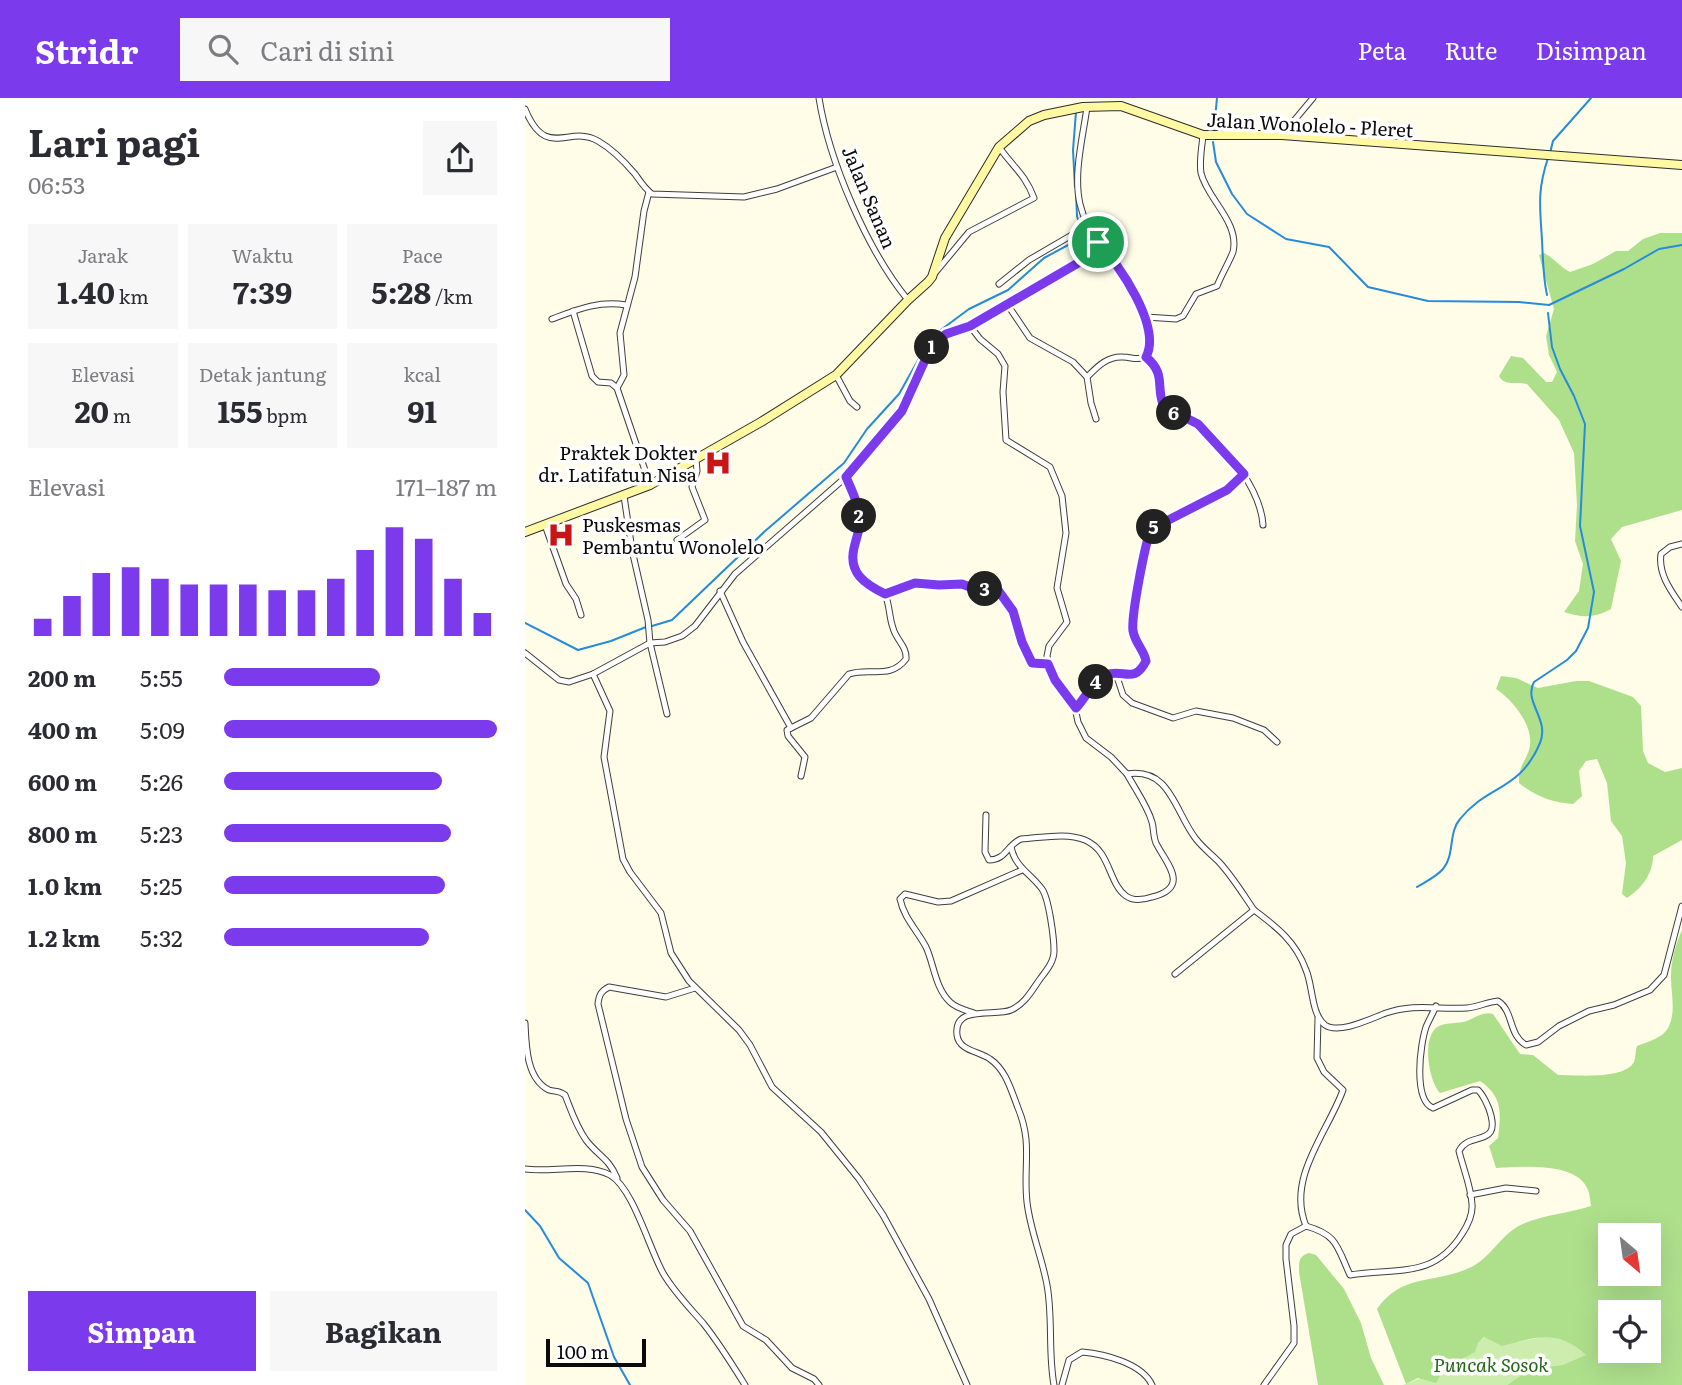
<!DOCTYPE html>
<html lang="id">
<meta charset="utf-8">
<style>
body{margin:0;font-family:Literata,serif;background:#f7f7f7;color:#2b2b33;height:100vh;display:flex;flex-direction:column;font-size:26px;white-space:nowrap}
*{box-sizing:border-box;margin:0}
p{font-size:23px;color:#7c7c81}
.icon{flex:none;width:38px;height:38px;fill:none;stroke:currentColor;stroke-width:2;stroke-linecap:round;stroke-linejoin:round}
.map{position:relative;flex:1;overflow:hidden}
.panel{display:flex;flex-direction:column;background:#fff;width:525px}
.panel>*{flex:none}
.needle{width:46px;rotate:151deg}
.fabs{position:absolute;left:1073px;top:1125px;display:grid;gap:14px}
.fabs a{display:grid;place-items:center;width:63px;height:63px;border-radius:0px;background:#fff;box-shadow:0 7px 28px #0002;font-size:35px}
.scale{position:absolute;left:21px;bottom:18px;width:100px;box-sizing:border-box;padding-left:7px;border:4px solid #0b0b0b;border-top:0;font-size:19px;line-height:24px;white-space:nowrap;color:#0b0b0b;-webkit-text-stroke:5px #fff;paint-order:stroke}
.pin{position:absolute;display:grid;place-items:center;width:60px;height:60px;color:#fff;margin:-30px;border:4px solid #fff;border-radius:50%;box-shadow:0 2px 7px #0007}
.km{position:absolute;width:35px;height:35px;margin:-18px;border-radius:50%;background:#222;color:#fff;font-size:19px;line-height:35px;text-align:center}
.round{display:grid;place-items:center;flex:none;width:74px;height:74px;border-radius:0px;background:#f7f7f7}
.head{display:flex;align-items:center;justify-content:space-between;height:119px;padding:0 28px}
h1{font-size:38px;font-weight:700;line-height:52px}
.stats{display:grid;grid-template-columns:repeat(3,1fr);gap:10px;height:119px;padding:7px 28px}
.stats div{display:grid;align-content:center;border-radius:0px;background:#f7f7f7;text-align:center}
.stats b{font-size:30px;font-weight:700}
.stats small{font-size:19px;font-weight:400}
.stats p{font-size:19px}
.chart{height:196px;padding:14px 28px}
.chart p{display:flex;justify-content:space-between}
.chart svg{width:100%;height:126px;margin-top:7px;stroke:#7c3aed;stroke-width:6}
.primary-button{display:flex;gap:14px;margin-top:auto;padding:14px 28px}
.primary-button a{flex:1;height:80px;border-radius:0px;background:#7c3aed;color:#fff;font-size:28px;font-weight:700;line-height:80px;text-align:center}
.primary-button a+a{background:#f7f7f7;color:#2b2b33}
ul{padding:0 28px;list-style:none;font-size:23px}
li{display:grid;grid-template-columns:112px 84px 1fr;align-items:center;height:52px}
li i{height:18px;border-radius:9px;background:#7c3aed}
header{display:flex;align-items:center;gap:42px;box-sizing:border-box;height:98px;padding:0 35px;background:#7c3aed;color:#fff}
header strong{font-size:33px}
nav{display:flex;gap:38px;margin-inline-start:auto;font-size:24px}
.search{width:490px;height:63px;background:#f7f7f7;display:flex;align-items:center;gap:18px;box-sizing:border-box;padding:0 24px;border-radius:0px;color:#7c7c81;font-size:26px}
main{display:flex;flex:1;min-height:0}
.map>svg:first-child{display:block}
.green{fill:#ccedae}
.forest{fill:#aee08c;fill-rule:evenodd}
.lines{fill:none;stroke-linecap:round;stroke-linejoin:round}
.stream{stroke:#268bdc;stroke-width:2}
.street-casing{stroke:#3e3e3e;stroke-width:7}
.secondary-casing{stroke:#2d2d2d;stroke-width:10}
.street{stroke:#fff;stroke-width:5}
.secondary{stroke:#fff9a3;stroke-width:8}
.route-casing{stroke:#fff;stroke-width:14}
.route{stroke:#7c3aed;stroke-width:9}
.labels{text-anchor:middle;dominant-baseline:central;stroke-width:7;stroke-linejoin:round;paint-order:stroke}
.street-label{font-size:19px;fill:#0b0b0b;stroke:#fff}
.poi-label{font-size:19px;fill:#0b0b0b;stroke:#fff;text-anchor:end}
.park-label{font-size:19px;font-style:italic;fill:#236815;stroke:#fff}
</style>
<header>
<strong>Stridr</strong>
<div class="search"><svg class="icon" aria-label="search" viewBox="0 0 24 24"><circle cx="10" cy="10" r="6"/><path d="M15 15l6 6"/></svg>Cari di sini</div>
<nav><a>Peta</a><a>Rute</a><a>Disimpan</a></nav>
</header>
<main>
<section class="panel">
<div class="head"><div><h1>Lari pagi</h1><p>06:53</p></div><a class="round"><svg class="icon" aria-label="share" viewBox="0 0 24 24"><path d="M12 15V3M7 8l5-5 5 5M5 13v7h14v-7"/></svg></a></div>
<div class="stats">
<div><p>Jarak</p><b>1.40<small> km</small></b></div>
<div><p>Waktu</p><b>7:39</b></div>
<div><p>Pace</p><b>5:28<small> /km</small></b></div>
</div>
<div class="stats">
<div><p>Elevasi</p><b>20<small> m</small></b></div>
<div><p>Detak jantung</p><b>155<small> bpm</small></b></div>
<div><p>kcal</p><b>91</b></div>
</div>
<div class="chart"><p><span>Elevasi</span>171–187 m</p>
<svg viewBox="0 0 160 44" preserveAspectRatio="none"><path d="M5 44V38M15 44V30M25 44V22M35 44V20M45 44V24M55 44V26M65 44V26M75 44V26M85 44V28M95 44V28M105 44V24M115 44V14M125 44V6M135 44V10M145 44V24M155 44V36"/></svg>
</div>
<ul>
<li><b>200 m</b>5:55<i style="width:57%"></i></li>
<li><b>400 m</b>5:09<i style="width:100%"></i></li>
<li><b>600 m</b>5:26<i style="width:80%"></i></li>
<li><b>800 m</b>5:23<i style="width:83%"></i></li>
<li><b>1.0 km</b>5:25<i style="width:81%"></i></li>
<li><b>1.2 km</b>5:32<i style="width:75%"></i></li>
</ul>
<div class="primary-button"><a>Simpan</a><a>Bagikan</a></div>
</section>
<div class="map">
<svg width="1157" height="1287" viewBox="0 0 1157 1287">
<rect width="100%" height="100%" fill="#fffce8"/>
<polygon class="green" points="1022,1238 1042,1243 1062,1257 1037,1267 1005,1271 982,1287 878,1287 919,1271 960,1239 993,1244"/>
<g class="forest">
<path d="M1135,135H1157V412L1097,429L1086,441L1096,463L1086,511C1069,520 1057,520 1039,514L1054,493L1058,466L1050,443L1052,407L1049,355L1034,322L1002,286C991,283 980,289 974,278L986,258L998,260L1021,284H1027L1032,274L1024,257L1021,238L1029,211L1014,157L1019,155C1029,160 1035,169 1045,174L1068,166L1091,153H1103L1118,141Z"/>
<path d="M976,578L991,580L1013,590L1051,583H1064L1108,599L1116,608L1118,653L1123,665L1140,674L1157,670V742L1128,758C1128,776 1116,791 1102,800L1097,796L1101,765L1097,738L1086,723L1082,685L1072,661L1061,663L1054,673L1057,698L1048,706C1027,705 1010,698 994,685C993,666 1003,662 1005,647C1008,627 987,601 971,591Z"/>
<path d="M1157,832V1287H982L1005,1271L1037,1267L1061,1257C1031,1231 1013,1239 977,1248L959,1239L953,1245L950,1254L919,1271L911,1285L893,1280L881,1286L852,1211C877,1175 910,1186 944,1170C963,1162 972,1143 989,1131C1009,1117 1043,1116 1066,1108C1065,1103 1065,1097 1063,1092C1052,1063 995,1069 971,1070L964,1048L973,1040C976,1015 978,999 955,983L915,995C903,982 896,937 914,928C922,924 933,926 942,923C951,919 959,913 968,916L995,956L1008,957L1033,977C1051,977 1099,982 1109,964C1111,959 1110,953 1112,948C1122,944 1139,940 1144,928C1151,913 1146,895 1146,880C1146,862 1150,848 1157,832ZM1085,1138H1124V1176H1085ZM1124,1214V1253H1085V1214Z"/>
<path d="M784,1155L791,1157L819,1191L836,1225L846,1260L859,1287H793L774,1174C774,1165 773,1158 784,1155Z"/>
</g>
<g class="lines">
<g class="stream">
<polyline points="689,31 692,0"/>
<polyline points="688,44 691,64 707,96 722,116 761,141 804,149 843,189 903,203 994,204 1024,207 1099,171 1134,151 1157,147"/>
<polyline points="1025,55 1028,43 1066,0"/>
<polyline points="550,89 548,52 551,14"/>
<path d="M1022,197C1018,179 1018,161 1017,142C1015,109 1012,93 1023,60"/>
<polyline points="0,525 53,552 86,543 121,529"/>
<polyline points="127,528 147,522 239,434 319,365 342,331 374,296 396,257 417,231 444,211 483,192 519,160 558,139 552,118 551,95"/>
<path d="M892,789C900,784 911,779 918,771C930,757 923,735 935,721C962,687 995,693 1015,645C1025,621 998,604 1009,584L1042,562L1051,553L1063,530L1069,494L1055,428L1060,326L1049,298L1035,271L1027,249L1023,215"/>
<polyline points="0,1112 15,1128 34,1160 63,1185 89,1259 105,1287"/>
</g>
<defs>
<g id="street">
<path d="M294,0C304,63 342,152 383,202"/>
<path d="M562,9C558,39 548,76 555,106C558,118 565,134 573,145C591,170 639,226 621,259"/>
<path d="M0,11C21,63 44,26 73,43C87,51 99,63 110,76C115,83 120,91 127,96L219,99L252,91L312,69"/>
<polyline points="757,37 788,0"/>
<path d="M410,175L444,134L509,100C500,76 488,69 474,49"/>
<polyline points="474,186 504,162 564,127"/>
<polyline points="482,206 505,240 548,264 562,279 566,305 571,321"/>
<polyline points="48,213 67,278 73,284 86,285 92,290 125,387"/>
<path d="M621,219L651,221L658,218L671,196L692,188C696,178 705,162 708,154C715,124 682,101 676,75C674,63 677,49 678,37"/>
<path d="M27,221C51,212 74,202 101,207"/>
<path d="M445,228L455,241L473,256L480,268L478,294L481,342L525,369L537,398L541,435L532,490L542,524L524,548L522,558L526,575L550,610L553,624L561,640L586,659L602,676C646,669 650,715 671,741C678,750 686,756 694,764C707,778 718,796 729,812L650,876"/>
<path d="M621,259C642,277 630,288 639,309C650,315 663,319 674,327C701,346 736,393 738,427"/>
<polyline points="311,277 325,303 332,309"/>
<path d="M562,279C572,269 582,258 598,259C607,259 611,263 621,259"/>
<polyline points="92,290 99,277 95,235 110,179 119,113 124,94"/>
<path d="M321,379C327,393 334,407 335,422C335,431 331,441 329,450C323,475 340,486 360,496L390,485L414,487L437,486L455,493L470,488L488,513L497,544L507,565L523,566"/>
<polyline points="99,398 107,452 123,522 125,545 142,616"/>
<polyline points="20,427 41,486 51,501 56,517"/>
<polyline points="152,442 180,422 167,389 172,373 171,362"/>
<path d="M1157,446L1145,449L1136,456C1133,476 1146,493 1157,509"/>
<polyline points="195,493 218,544 266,630"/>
<polyline points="0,555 34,582 44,584 68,576 125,545 140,544 157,538 170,528 210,476 321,379 367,326 385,299 406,249 421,236 445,228 553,165 566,156 573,144"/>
<polyline points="68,576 85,613 79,659 98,761 105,774 136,815 146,855 164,883 214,932 225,947 247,989 296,1034 334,1081 358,1117 404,1201 442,1287"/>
<polyline points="591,576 598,597 607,605 648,620 671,613 708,620 739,632 752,644"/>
<path d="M550,610C560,601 568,582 581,577C598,570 610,587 621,563C619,552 610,545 608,533C606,519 620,446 627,431L702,392L719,375"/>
<path d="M276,678L280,659L263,638L262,632L286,620L324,576C345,569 365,582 381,561C382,548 371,542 368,530C364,519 365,508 360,496"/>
<path d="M461,717L460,754L464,762C481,762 482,747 496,741C516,740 541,734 560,742C586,753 583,785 601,798C608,803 618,802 627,799C667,789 640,764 631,745C628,738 629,731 627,724C622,707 610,691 602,676"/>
<path d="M486,749C490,769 505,775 517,791C524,801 529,840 529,853C529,864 521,873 515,881C507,892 500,906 486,912C471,919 428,906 432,937C434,953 454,953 465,961C481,972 486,992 493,1010C508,1046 498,1068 502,1104C505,1132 517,1159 522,1187C528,1219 523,1255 529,1287"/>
<path d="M729,812C752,829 771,844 781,872C788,888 786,916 800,927C814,937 847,920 861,915C890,905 913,912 942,910C953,909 962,904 973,903C989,913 983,937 1001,947L1013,944L1034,928L1064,913L1089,907L1125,892L1139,877L1157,808"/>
<path d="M170,890L141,899L84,889C76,893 74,897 73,906L101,1021L117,1069L138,1102L165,1133L218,1228L241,1242L267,1270L289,1281L294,1287"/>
<path d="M449,915C440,912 431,910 425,904C410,890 409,866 401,849C392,832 379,820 375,801L380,796L413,804L426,803L497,772"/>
<path d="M0,925C1,946 1,981 24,992C30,994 34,992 40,997C46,1012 51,1028 61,1042C74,1059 83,1059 92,1080"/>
<path d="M0,1071C26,1075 61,1064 85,1077C108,1090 124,1150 138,1175C149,1194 164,1209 178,1225C194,1245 207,1266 220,1287"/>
<polyline points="945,1097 981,1090 1011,1093"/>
<path d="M781,1128C761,1080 803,1034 818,992L799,974L792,960L793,920"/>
<path d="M537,1287L544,1262L557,1254C579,1256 617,1265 627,1287"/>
<path d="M739,1287L769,1245V1228L761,1161V1147L766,1136L781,1128C813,1137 812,1149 825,1177C871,1169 908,1182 937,1136C943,1127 948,1117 947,1106C946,1088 938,1070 934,1053C944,1032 978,1051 964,1011C961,1004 959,998 953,992H947L908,1010C888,1002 895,947 901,929C904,922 908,915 911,908"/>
</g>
<polyline id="secondary" points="0,434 125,387 236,324 311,277 383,202 403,184 407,179 420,140 474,49 504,23 519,17 558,9 596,8 678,37 757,37 1157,67"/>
</defs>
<use href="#street" class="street-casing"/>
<use href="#secondary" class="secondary-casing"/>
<use href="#street" class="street"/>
<use href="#secondary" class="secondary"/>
</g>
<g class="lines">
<defs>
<path id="route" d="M573,144C594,166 637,229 621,259C642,277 630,288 639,309L673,326L719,376L702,392L626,431C620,446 606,518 608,533C610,545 619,552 621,563C609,587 598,570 581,577C568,582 560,601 551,610L530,582L523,566L507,565L497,544L488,513L470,488L455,493L437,486L414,487L390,485L360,496C340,486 323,475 329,450C331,441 335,431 335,422C334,407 327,393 321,379L377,313L406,249L421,236L445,228L553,165L566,156Z"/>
</defs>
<use href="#route" class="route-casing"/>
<use href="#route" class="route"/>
</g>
<defs>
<symbol id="hospital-bare" viewBox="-9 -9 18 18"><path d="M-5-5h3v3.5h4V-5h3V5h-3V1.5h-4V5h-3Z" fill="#c81516" stroke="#fff" stroke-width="2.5" paint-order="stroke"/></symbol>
</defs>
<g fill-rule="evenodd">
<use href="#hospital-bare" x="174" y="346" width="38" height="38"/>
<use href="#hospital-bare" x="17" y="418" width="38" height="38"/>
</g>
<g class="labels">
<g class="street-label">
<text transform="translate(785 26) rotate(3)">Jalan Wonolelo - Pleret</text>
<text transform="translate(345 99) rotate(67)">Jalan Sanan</text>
</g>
<g class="poi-label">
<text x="172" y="354">Praktek Dokter<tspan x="172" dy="22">dr. Latifatun Nisa</tspan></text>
<text x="57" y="426" text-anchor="start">Puskesmas<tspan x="57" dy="22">Pembantu Wonolelo</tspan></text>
</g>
<g class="park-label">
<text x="966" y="1266">Puncak Sosok</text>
</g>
</g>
</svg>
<div class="fabs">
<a><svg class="needle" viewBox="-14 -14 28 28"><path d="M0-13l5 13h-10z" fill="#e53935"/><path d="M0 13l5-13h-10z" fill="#7c7c81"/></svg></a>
<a><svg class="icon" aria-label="locate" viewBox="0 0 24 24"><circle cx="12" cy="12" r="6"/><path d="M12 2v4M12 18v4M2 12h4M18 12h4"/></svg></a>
</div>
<div class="scale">100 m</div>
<div class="pin" style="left:573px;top:144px;background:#1e9e55"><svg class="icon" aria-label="arrive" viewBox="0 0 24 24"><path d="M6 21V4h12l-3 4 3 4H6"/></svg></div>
<b class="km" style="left:407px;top:249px">1</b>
<b class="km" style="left:334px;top:418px">2</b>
<b class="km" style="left:460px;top:491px">3</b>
<b class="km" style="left:571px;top:584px">4</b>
<b class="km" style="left:629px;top:429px">5</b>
<b class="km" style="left:649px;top:315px">6</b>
</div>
</main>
